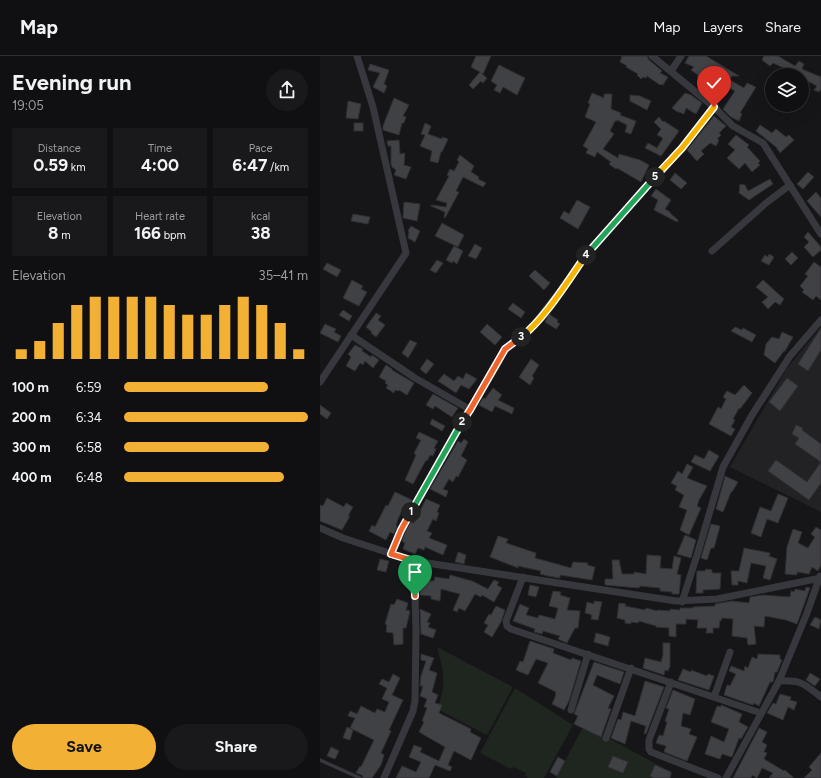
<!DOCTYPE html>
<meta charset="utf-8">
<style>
body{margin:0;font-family:Figtree,sans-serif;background:#19191b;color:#f1f3f6;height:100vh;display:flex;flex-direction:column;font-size:15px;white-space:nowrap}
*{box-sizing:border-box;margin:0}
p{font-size:13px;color:#9c9d9f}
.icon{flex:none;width:22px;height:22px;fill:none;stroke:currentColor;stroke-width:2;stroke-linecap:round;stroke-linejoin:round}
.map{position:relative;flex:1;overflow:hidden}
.sheet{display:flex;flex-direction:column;background:#101012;width:320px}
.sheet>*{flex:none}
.tools{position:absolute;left:445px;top:12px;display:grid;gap:8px}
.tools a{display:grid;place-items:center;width:44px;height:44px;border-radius:50%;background:#101012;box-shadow:0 4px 16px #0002,0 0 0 1px #303032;font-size:20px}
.pin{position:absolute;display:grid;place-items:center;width:34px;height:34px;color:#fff;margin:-41px -17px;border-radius:50% 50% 50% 0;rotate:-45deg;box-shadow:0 0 4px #0007}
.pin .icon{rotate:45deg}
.km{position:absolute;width:20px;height:20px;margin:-10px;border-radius:50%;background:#222;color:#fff;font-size:11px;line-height:20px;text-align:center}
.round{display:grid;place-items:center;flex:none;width:42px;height:42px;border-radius:21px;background:#19191b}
.headline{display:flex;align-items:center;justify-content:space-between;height:68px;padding:0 12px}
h1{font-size:22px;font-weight:700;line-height:30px}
.stats{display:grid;grid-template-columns:repeat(3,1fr);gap:6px;height:68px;padding:4px 12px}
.stats div{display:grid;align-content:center;border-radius:0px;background:#19191b;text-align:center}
.stats b{font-size:17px;font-weight:700}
.stats small{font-size:11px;font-weight:400}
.stats p{font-size:11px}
.chart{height:112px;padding:8px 12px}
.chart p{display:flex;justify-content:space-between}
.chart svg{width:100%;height:72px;margin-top:4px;stroke:#f2b134;stroke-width:6}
.action{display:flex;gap:8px;margin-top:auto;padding:8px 12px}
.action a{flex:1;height:46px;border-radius:24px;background:#f2b134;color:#111;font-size:16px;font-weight:700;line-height:46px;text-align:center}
.action a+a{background:#19191b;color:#f1f3f6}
ul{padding:0 12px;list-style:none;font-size:13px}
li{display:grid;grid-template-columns:64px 48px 1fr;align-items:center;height:30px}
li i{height:10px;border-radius:5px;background:#f2b134}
header{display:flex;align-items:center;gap:24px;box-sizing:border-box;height:56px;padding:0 20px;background:#101012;border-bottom:1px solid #303032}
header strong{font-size:19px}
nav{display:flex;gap:22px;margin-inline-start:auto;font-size:14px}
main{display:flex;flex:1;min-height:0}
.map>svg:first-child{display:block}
.built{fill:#222225}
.green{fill:#1e261f}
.building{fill:#404145;stroke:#303034}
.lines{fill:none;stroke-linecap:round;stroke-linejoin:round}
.lane{stroke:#37383d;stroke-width:3.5}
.street{stroke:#37383d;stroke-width:7}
.split-1-casing{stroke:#fff;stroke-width:8}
.split-2-casing{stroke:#fff;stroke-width:8}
.split-3-casing{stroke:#fff;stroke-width:8}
.split-4-casing{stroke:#fff;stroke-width:8}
.split-5-casing{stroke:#fff;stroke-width:8}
.split-6-casing{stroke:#fff;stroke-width:8}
.split-1{stroke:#f0652b;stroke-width:5}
.split-2{stroke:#22a559;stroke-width:5}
.split-3{stroke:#f0652b;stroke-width:5}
.split-4{stroke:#f5b400;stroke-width:5}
.split-5{stroke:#22a559;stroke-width:5}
.split-6{stroke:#f5b400;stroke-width:5}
</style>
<header>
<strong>Map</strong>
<nav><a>Map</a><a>Layers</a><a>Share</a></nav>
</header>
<main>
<section class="sheet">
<div class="headline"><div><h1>Evening run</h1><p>19:05</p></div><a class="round"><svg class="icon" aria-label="share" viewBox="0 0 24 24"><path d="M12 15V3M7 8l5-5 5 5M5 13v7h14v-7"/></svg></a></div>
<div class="stats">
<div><p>Distance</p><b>0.59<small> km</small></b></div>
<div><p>Time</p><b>4:00</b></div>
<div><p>Pace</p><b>6:47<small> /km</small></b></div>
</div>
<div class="stats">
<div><p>Elevation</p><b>8<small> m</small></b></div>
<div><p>Heart rate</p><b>166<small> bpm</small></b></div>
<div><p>kcal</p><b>38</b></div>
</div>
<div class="chart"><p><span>Elevation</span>35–41 m</p>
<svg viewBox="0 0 160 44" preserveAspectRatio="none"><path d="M5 44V38M15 44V33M25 44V22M35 44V11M45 44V6M55 44V6M65 44V6M75 44V6M85 44V11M95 44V17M105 44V17M115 44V11M125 44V6M135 44V11M145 44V22M155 44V38"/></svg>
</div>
<ul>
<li><b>100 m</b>6:59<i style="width:78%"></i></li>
<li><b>200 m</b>6:34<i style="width:100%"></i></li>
<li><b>300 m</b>6:58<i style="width:79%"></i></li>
<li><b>400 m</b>6:48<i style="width:87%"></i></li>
</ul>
<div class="action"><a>Save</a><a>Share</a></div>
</section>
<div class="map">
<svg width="501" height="722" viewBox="0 0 501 722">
<rect width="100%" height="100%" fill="#161618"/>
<polygon class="built" points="501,271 501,456 410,411 467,312"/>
<g class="green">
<path d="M117,591L193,631L167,679L117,653C127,628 124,616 117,591Z"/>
<polygon points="195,632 253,669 224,722 208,722 205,720 206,717 193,711 191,713 160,697"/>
<polygon points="264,669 353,717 350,722 236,722"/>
</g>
<g class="building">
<polygon points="156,0 171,0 163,18 161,17 167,22 163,27 161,25 153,33 149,29 160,16 151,11"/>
<polygon points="302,0 327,0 329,4 342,15 340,17 348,21 343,29 341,28 340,29 327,20 326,22 323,21 321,23 317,19 318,18 306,11 307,10 300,6"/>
<polygon points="369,0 386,0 419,20 412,20 410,24 424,32 427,27 436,31 420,57 422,58 419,65 411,61 403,53 415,35 397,25 395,29 384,23 382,25 377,21 378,19 371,14 374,11 365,7"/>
<polygon points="444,0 458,0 475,10 479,5 484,8 482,13 501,21 501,33 499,36 494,34 497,30 482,22 482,19 471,19 462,14 464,12 453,7 450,10 442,4"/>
<polygon points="50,8 69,14 64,28 67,30 64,37 53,31 60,17 48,14"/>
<polygon points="179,9 205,22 197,39 183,31 180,37 174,34 177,29 171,25"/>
<polygon points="272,37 284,42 284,38 292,38 291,53 301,57 300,59 305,61 316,65 311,78 305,76 307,69 297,64 297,65 295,65 290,75 294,78 283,93 298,102 299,98 320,104 329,109 321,126 297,112 296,113 289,108 291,106 277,96 275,101 266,97 268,93 263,90 276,66 265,61 270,48 268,47"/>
<polygon points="365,37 371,39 382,47 376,58 366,52 364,58 356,55 352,52"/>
<polygon points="310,39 320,40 331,45 327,54 310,45"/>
<polygon points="74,42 89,49 83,60 86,61 84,67 82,67 79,79 63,74 63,70"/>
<polygon points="28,45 41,48 38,63 26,62"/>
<polygon points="394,60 406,70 399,77 401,79 397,83 399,84 396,90 390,87 381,95 384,98 377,105 367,94"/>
<polygon points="339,61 343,66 344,65 359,75 341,100 325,92 328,87 337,92 343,82 337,79 341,73 334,66"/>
<rect x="34" y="67" width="9" height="8"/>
<polygon points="105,67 111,70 108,78 122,83 122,81 128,83 122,96 121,96 118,107 110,105 112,95 100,90 105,79 101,78"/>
<polygon points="440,69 452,77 456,73 466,81 469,79 474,84 460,97 456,91 436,75"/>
<polygon points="416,79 429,89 427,91 440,105 438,107 440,109 432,116 425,107 419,113 407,102 415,94 408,88"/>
<polygon points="79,84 80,98 85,97 84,109 91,111 86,123 74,119 76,114 72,111 71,108 71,90 68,90 67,85"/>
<polygon points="140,99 154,110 151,116 159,121 158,123 166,127 163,131 143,121 136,135 139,136 125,162 124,161 125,156 111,150 111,149 126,151 127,147 116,144 129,120 127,119 130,113 134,115 139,106 137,104"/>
<polygon points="488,116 494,121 483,133 477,128"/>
<polygon points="355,117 367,127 361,133 350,124"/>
<polygon points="450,123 453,128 429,144 419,137 420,128 425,129 428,135"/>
<polygon points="336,133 351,144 345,153 350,156 350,157 358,164 357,166 334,154 338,144 331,140"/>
<polygon points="496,136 501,142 501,161 487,145"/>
<polygon points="257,144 270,151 258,173 240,162 244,155 249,158"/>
<polygon points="84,146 100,148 97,165 83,162"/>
<polygon points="33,158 50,161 48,168 31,165"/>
<polygon points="122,167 144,179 138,191 115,180"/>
<polygon points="91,170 100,175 95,186 88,182 89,176 88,175"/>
<polygon points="488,176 501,191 501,194 493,201 484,191 489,186 484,181"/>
<polygon points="155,188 162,192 156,203 148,200"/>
<polygon points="134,190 143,195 137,208 133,205 132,207 126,204"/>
<polygon points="472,196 478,202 471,209 465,203"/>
<polygon points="449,198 454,201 449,209 441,205 445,199 448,201"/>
<polygon points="117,204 123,207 116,217 110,214"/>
<polygon points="494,206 501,211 501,244 496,240 493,244 482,236 484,234 480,230 488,220 485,218"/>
<polygon points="7,207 21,214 17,221 3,213"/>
<polygon points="215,214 230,227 224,234 209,220"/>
<polygon points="32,224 43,230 41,233 47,236 39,250 23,242"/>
<polygon points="443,224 464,243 460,249 455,246 448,253 442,246 448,241 436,231"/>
<polygon points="193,247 205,256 201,262 188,253"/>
<polygon points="23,254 32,260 29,265 19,259"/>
<polygon points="56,257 61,260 58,264 65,269 56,281 51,277 52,276 46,271"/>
<polygon points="229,258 238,264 237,266 240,268 236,273 225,266"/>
<polygon points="5,268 16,273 14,276 21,280 18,286 0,277"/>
<polygon points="167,268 182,281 175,289 160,276"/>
<polygon points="415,271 422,274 423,272 436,279 432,286 411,275"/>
<polygon points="501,272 501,294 488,315 478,308"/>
<polygon points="462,276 473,281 465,295 464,295 455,307 444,299 446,288 452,281 459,283"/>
<polygon points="90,284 97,287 88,302 82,297"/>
<polygon points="35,289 43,293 42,295 51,301 52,299 59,304 53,312 45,305 43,309 40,307 35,315 26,310 31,301 28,298"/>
<polygon points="107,303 114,308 106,318 100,313"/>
<polygon points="211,303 219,309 212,320 214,322 210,329 199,321"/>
<polygon points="66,309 72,313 72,314 94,327 87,339 79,334 78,335 75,334 74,337 66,332 68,329 65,327 66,325 59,321"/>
<polygon points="146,317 157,323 149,333 141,329 136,337 118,325 124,318 134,325 138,320 143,323"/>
<polygon points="467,322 478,330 460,355 449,346"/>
<polygon points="424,329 432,337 420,353 419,352 413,363 415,364 411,371 415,373 411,380 389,368 398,351 401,353 406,343 403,341 407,335 415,339"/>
<polygon points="173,332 182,339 178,344 194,352 192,358 175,350 172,356 159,349 163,342 165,343"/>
<polygon points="113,338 138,352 132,361 115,350 113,353 106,349"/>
<polygon points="0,349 11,357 7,363 0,358"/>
<polygon points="112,363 125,370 122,375 110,368"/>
<polygon points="476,369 483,372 482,374 501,388 501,406 475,388 479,382 472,378"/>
<polygon points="99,376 118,385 114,392 116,393 113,400 110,399 107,405 106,404 93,428 85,424 96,399 94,397 101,384 96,382"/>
<polygon points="144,383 148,386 141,400 147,404 138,421 136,420 133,426 129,423 123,433 128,435 126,441 110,433 138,385 141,387"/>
<polygon points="389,394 399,400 390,415 371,406 375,399 384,403"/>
<polygon points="456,404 487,426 501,406 501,427 489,444 448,415"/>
<polygon points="367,408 373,411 367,422 387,430 379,444 377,450 381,452 369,479 360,474 367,454 359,451 364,439 355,434 357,430 351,427 358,415 362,418"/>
<polygon points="405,420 418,426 412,436 411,436 403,456 396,453"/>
<polygon points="75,436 92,444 89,450 85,448 78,463 76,470 77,471 74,478 70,476 66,484 49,475 52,469 55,471 66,449 68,450"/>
<polygon points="458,438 468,442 458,467 447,463 441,481 431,477 440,451 451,455"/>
<polygon points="7,442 24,451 26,447 33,451 28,460 30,460 22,474 0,465 0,449 3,450"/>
<polygon points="106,443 120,449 117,456 119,457 116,465 113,463 107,475 112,477 109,482 127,489 123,499 105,491 104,494 98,492 95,498 83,493 85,487 82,485 85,476 91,466 94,467"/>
<polygon points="391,468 400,470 394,492 391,492 387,504 381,502"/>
<polygon points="496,471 501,474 501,509 498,515 492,511 489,518 477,516 477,519 465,518 467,491 473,473 482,476 478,487 488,492 495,481 491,478"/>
<polygon points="365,479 376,484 371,502 357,498"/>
<polygon points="178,480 188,483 186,487 216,497 215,502 251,512 253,506 268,507 267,509 275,511 272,524 240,519 240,522 228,520 220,518 221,515 198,510 198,512 170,501"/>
<polygon points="424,492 450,497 449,500 457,503 450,524 443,522 446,510 431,507 427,527 418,525 418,529 412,529 411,515 419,515"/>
<polygon points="138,496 146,499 144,508 135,506"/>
<polygon points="327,499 341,500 340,512 352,513 354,500 361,502 357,518 361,519 359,538 352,538 352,536 340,535 340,532 320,530 319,532 285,529 285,523 293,523 292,504 299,504 302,518 314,518 314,516 326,518"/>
<polygon points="60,503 69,505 66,516 57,514"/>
<polygon points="386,513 392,514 392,517 401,517 400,533 383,534 383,537 376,537 377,515 385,515"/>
<polygon points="130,519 152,525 168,533 174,524 179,526 177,529 182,532 174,546 162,539 161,541 155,538 145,555 139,552 137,556 133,554 140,538 121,533 120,545 111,543 111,540 100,539 100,525 114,525 115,521 129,523"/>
<polygon points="210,529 219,531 216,541 208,539"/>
<polygon points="486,531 490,532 477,568 466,564 445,560 444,571 434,570 436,588 428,589 427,582 412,580 413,563 402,562 401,565 400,564 399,572 393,572 393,577 386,577 387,572 377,572 378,564 366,563 366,568 356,568 356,581 349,580 349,572 336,571 336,570 319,565 318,567 311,566 311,568 305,567 305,564 297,562 299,547 306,548 305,550 325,554 326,552 337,555 337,554 350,555 350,553 360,554 360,552 373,552 373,551 395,550 395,548 412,545 429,547 430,541 443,539 470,541 471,535 474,536 475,533 485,535"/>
<polygon points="233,535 241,536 240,539 250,542 247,554 260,555 258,572 255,572 247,587 238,583 240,580 223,575 222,578 214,576 215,573 193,565 200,548 209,552 206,559 218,562 219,559 235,563 238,552 229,550"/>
<polygon points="77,543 88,547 86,554 90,555 86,572 83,572 83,588 74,589 73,577 66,576 67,569 65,568 71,548 74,549"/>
<polygon points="274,545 282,546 278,564 271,563 272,559 265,557 267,546 274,548"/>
<polygon points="176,550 185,554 181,566 172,581 164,576 168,569 164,567 169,558 171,559"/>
<polygon points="100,553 111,558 107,566 110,567 108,571 116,574 113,582 101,578"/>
<polygon points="495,561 501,564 499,573 490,569"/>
<polygon points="276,577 290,581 288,590 274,586"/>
<polygon points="210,585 234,593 233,597 251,604 252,602 261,605 249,645 244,654 232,648 236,639 235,639 236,636 218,627 228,607 216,603 208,619 196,614 200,605 203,606"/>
<polygon points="343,587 350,587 350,610 348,615 345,614 344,619 323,612 325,602 341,606 343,599"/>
<polygon points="101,598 114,602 109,614 117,617 112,636 118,639 115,647 122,649 119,657 151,673 150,676 161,682 151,704 134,695 128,709 132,711 130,715 115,709 109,722 76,722 82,710 96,716 101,706 89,701 94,689 102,692 100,696 119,705 125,691 99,676 104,666 102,665 107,652 104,651 107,643 100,640 103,630 100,630 101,620 106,605 101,604"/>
<polygon points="438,598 460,599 460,603 462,604 457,616 455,616 453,626 450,626 439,650 434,647 433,649 404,639 407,629 410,630 416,618 409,615 411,610 424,615 425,610 428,612 432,601 437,603"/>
<polygon points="274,606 304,616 300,628 277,619 273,629 294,640 288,652 291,653 281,681 254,668 258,660 254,658"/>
<polygon points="363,613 371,616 371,614 387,620 388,618 394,620 389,634 358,624"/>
<polygon points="490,617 500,623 495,630 486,624"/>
<polygon points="73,618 80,622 72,639 83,644 69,674 71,675 61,697 64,699 61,709 52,722 43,722 42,719 36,717 40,710 41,711 54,684 30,672 35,662 28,660 30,655 37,658 41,650 55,657 57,653 65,656 69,646 62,643 67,632 59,628 62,623 69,626"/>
<polygon points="325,625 344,631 326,678 324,677 326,670 311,665 305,688 291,682 298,663 301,664 303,656 315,660"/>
<polygon points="353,634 375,643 370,659 363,657 361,670 371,673 369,678 377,681 367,705 344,696 346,690 336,687 339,679 343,680 347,666 345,665 349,653 346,652"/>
<polygon points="460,638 471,641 470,644 477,646 474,654 468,651 463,664 447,657 453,647 456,648"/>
<polygon points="401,649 422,658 419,666 428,671 421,683 419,682 412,701 402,698 400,703 385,698 391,680 404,686 409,673 391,666 397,650 401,651"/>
<polygon points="27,671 33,674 30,684 23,682"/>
<polygon points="439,672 447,676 442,686 447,689 444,696 447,697 444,703 464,715 465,714 474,722 449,722 453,717 442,712 437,722 432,719 431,722 413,722"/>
<polygon points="11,691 19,695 15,703 7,700"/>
<polygon points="501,697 501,722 484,722 492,714 489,711"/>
<polygon points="293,700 308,706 303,717 288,711"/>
<polygon points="238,701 245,705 237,720 230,716"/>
<polygon points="335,709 351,716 350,722 334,722 330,720"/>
</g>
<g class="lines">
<polyline class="lane" points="0,704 40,722"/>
<g class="street">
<polyline points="332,0 394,51 413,70 443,87 501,178"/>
<polyline points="351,15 361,0"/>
<polyline points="392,195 446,147 470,129"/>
<polyline points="31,279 95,322 151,354"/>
<polyline points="0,326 86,197 53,51 37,0"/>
<polyline points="0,472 23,482 94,505 356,545 397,543 501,522"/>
<polyline points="71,498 81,474 185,293 209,275 241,234 267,197 362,92 394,51"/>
<polyline points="203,521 186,565 187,570 191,573 441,657"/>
<polyline points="362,546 378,496 403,411 432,359 470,300 501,264"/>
<path d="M459,625C482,624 483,627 501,641"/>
<polyline points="351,626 329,684 329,693 331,696 398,722"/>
<polyline points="394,641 410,596"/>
<polyline points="251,654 268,598"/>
<polyline points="286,682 311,612"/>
<polyline points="64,722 93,655 95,645 96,574 94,505"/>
<polyline points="406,722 459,625 487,557 500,520"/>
</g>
</g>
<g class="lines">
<defs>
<polyline id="split-1" points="91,456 81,474 71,498 94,505 95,540"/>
<polyline id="split-2" points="91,456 142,366"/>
<polyline id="split-3" points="142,366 150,354 185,293 201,281"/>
<path id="split-4" d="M201,281C224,264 249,223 266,199"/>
<polyline id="split-5" points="266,199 335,121"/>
<polyline id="split-6" points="335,121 362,92 394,51"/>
</defs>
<use href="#split-1" class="split-1-casing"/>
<use href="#split-2" class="split-2-casing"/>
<use href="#split-3" class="split-3-casing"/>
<use href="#split-4" class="split-4-casing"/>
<use href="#split-5" class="split-5-casing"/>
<use href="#split-6" class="split-6-casing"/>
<use href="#split-1" class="split-1"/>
<use href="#split-2" class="split-2"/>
<use href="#split-3" class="split-3"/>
<use href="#split-4" class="split-4"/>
<use href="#split-5" class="split-5"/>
<use href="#split-6" class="split-6"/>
</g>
</svg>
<div class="tools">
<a><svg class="icon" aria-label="layers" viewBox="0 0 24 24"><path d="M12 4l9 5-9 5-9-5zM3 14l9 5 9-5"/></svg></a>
</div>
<div class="pin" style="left:95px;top:540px;background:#1e9e55"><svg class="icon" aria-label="arrive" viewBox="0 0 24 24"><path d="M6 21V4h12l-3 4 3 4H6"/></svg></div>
<div class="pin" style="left:394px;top:51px;background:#d93025"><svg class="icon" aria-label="check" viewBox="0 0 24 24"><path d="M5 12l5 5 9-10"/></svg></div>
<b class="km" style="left:91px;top:456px">1</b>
<b class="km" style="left:142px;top:366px">2</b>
<b class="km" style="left:201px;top:281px">3</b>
<b class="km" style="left:266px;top:199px">4</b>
<b class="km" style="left:335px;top:121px">5</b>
</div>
</main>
